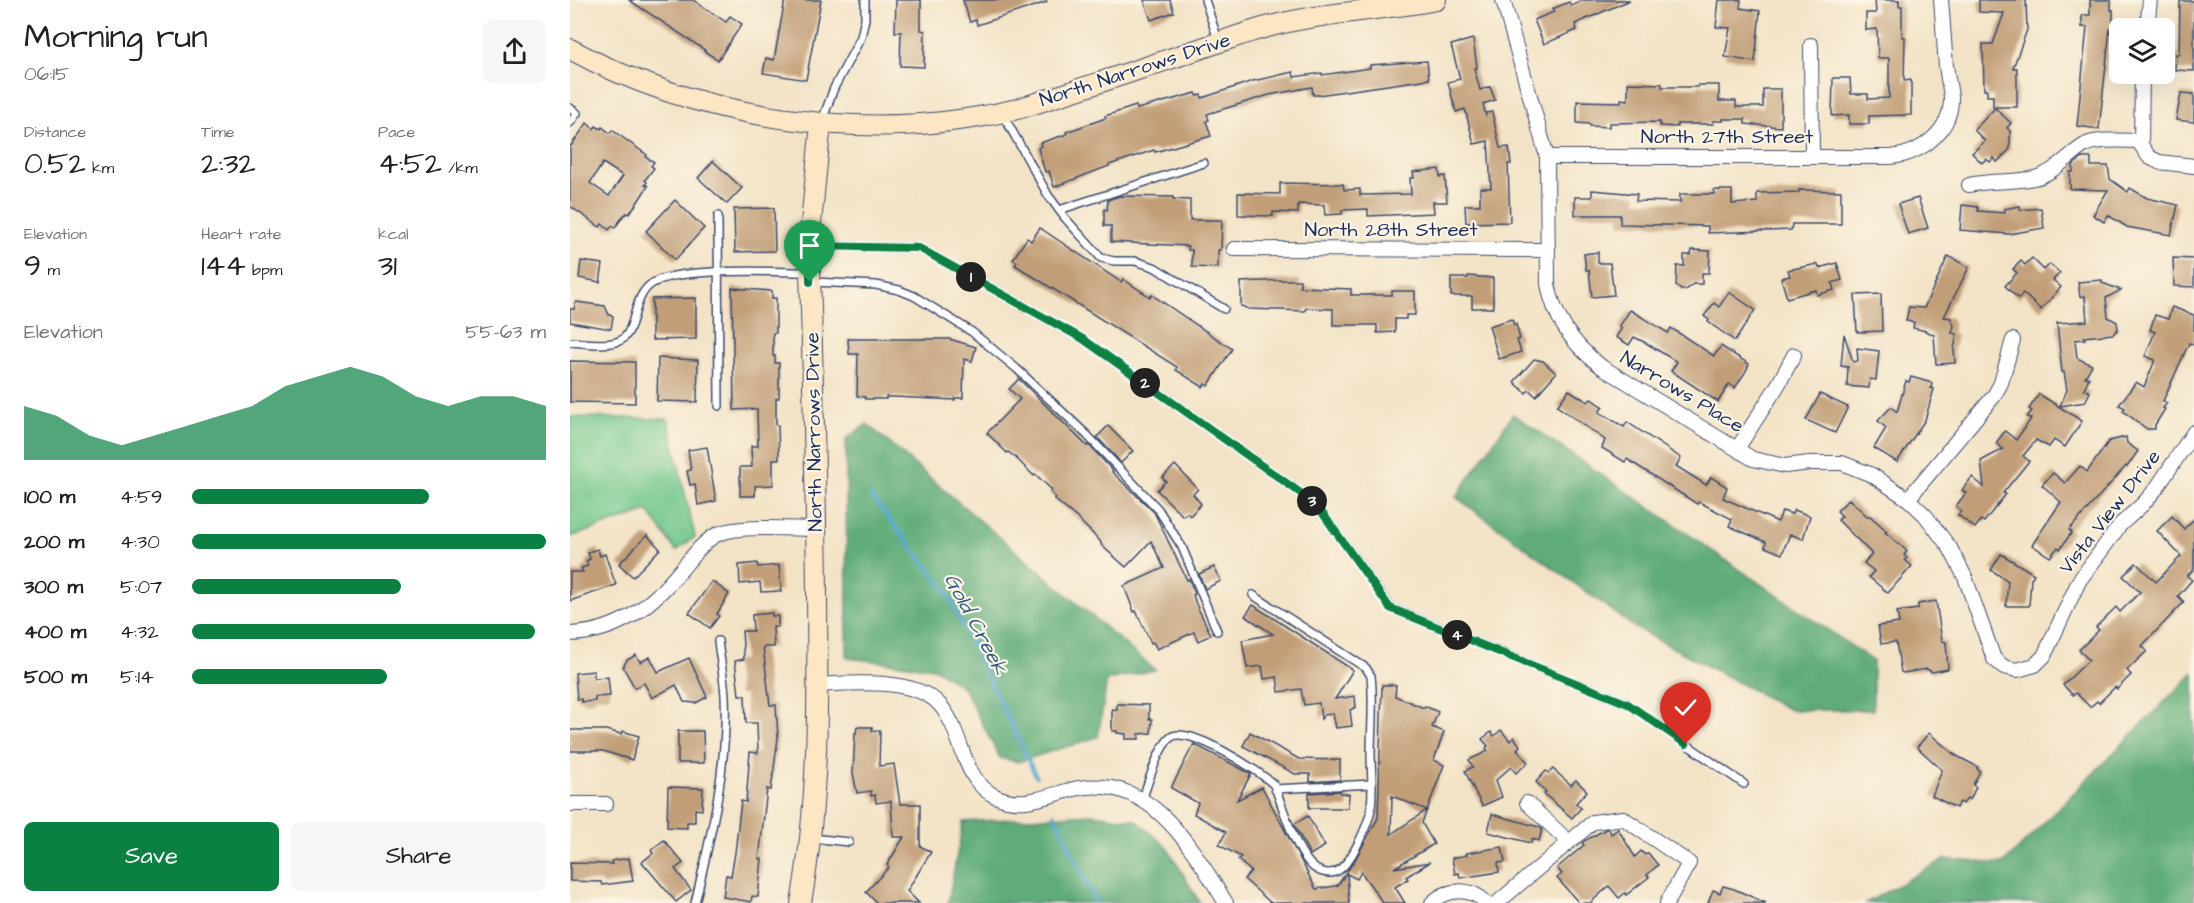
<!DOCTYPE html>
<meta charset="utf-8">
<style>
body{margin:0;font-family:"Architects Daughter",sans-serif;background:#f6f6f6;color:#202124;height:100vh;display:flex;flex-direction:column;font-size:22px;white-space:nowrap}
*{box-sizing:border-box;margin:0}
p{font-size:20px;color:#757577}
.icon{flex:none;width:33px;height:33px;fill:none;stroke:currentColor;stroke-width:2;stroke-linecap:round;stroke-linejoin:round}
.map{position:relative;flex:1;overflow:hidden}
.side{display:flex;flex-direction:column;background:#fff;width:570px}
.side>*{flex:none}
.controls{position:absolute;left:1539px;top:18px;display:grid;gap:12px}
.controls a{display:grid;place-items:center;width:66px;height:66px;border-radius:9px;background:#fff;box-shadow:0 6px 24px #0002;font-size:30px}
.pin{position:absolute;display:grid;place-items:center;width:51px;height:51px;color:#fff;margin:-62px -26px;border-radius:50% 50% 50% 0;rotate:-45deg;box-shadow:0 0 6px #0007}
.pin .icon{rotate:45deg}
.km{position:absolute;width:30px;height:30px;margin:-15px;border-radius:50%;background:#222;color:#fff;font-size:16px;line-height:30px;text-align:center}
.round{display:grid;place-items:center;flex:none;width:63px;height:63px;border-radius:9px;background:#f6f6f6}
.summary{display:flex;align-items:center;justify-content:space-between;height:102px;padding:0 24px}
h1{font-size:33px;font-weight:600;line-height:45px}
.stats{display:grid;grid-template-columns:repeat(3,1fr);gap:9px;height:102px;padding:6px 24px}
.stats div{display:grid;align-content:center}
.stats b{font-size:30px;font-weight:600}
.stats small{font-size:16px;font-weight:400}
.stats p{font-size:16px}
.chart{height:168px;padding:12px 24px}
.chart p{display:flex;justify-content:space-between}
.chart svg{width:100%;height:108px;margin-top:6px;fill:#0b8043;opacity:.7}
.primary-button{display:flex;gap:12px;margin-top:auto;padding:12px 24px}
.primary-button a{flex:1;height:69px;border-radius:9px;background:#0b8043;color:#fff;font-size:24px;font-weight:600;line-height:69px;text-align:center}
.primary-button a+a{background:#f6f6f6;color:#202124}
ul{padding:0 24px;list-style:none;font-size:20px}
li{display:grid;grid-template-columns:96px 72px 1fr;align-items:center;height:45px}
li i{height:15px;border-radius:8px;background:#0b8043}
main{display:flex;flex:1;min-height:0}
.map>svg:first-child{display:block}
.green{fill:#73c88c;stroke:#477c75;stroke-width:1.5}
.forest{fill:#5eac78;stroke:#3c6e6b;stroke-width:1.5}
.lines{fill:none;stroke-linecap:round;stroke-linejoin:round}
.stream{stroke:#51a6cd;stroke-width:4}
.building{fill:#c19e77;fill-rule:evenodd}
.lane-casing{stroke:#3b4a6e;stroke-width:10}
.street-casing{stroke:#3b4a6e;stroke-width:16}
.secondary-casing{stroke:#3b4a6e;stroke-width:22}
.lane{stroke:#fff;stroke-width:7}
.street{stroke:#fff;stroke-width:14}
.secondary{stroke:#fce6c4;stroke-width:20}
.route-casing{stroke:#fff;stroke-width:12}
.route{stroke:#0b8043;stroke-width:8}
.labels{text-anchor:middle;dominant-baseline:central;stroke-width:4.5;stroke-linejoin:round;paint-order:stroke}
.street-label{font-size:20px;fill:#1b2f5e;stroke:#fcf5e5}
.water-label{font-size:21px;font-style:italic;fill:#2e5985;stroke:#fcf5e5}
</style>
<main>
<section class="side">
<div class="summary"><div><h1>Morning run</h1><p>06:15</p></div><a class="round"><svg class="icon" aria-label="share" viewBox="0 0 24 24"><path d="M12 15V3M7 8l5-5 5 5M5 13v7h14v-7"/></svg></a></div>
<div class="stats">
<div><p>Distance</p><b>0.52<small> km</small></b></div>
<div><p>Time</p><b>2:32</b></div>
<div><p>Pace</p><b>4:52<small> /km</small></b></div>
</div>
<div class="stats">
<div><p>Elevation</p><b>9<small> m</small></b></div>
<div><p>Heart rate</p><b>144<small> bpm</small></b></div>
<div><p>kcal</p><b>31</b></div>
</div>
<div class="chart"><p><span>Elevation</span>55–63 m</p>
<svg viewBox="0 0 160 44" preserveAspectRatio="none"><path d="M0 44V22L10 26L20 34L30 38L40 34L50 30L60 26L70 22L80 14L90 10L100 6L110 10L120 18L130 22L140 18L150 18L160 22V44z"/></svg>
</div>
<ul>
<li><b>100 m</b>4:59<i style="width:67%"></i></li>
<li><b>200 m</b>4:30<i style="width:100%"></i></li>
<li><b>300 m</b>5:07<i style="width:59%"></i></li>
<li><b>400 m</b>4:32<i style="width:97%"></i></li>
<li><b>500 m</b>5:14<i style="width:55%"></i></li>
</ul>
<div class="primary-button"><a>Save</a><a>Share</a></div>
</section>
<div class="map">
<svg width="1624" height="903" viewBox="0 0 1624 903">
<rect width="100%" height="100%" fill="#fcf5e5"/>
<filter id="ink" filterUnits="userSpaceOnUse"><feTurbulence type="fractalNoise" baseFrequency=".0167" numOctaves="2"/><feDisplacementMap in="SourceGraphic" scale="12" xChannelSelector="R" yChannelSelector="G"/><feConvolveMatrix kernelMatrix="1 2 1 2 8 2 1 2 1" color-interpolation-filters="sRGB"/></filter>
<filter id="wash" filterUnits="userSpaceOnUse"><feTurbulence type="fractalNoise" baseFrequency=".008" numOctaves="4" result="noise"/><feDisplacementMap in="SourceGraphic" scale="24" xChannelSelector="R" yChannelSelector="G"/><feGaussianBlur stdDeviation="1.35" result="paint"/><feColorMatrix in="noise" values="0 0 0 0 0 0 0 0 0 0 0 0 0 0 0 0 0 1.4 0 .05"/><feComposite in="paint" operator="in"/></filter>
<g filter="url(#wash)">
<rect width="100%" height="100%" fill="#f3e3c6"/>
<polygon class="green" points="0,417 98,419 125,537 106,551 78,511 0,537"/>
<g class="forest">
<polygon points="943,414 1303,661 1303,710 1220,710 1066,628 886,497"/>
<polygon points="297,424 585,670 537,680 528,737 448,762 430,758 393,687 364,668 277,658 276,439"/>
<polygon points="1624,672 1624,903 1296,903 1375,859 1433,864"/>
<polygon points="521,814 566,820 597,847 630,903 378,903 393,822"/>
</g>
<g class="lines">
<g class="stream">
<polyline points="301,496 375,589 466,776"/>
<polyline points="484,814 526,903"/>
</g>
</g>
<g id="blocks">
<g class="building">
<polygon points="59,0 123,0 156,22 160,16 172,24 148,60 134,51 135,50"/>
<polygon points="215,0 251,0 236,80 193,73 196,58 204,60"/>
<polygon points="326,0 351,0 351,30 355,31 354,67 330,66 331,32 325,32"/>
<polygon points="393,0 476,0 477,2 407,25 406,20 400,22"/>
<polygon points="574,0 600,0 604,12 581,20"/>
<polygon points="1014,0 1060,0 1005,24 1007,30 974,44 964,20 984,12 982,9 999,2 1001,6"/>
<polygon points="1149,0 1171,0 1170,8 1190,11 1185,62 1155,57 1160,28 1146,27"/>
<polygon points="1305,0 1329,0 1329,6 1332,6 1332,37 1335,37 1334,81 1341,80 1341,115 1299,116 1299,124 1279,124 1279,115 1262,116 1263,78 1280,78 1281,94 1298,94 1298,99 1319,98 1319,58 1308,58 1307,29 1296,30 1296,13 1306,13"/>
<polygon points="1409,0 1456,0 1457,30 1443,68 1447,68 1447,107 1423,107 1423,96 1417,96 1417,90 1414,90 1413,44 1423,44 1434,13 1409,12"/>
<polygon points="1520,0 1541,0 1541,10 1543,10 1543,28 1540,29 1529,129 1507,126 1517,27 1512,27 1512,15 1520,15"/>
<polygon points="1610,1 1624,1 1624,71 1605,70 1606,54 1609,54"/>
<polygon points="903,39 907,68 904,68 910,90 920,87 925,100 913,104 916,116 915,113 922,112 930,148 939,147 941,164 938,164 940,222 896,223 895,205 910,205 910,188 921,188 918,141 904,144 895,109 886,112 878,82 890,79 881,45"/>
<polygon points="857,61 859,79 748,95 743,95 742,87 699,95 637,114 639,120 636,121 641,136 585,152 584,150 539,165 539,166 484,187 479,171 475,172 468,148 471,146 470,143 497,134 496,132 536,118 535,116 566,106 567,109 626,93 627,96 631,95 632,98 683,81 723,72 724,77 752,73 752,75 800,68 800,65"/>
<polygon points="1058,83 1092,84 1092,87 1128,87 1128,85 1149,85 1149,101 1166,101 1166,107 1193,107 1193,89 1211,89 1211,127 1175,124 1175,119 1153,119 1153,121 1143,121 1143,124 1107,124 1107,127 1090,126 1090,122 1039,123 1039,127 1020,126 1020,124 1007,123 1007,101 1051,102 1051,99 1058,100"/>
<polygon points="1611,93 1624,94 1624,122 1606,120"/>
<polygon points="1425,108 1441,123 1437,128 1440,131 1440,149 1427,162 1424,158 1420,162 1416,159 1412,163 1402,153 1415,141 1404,130"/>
<path d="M17,123L24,129L26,126L31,129L32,127L40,133L42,130L77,155L76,157L84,162L81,166L84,168L75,180L77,182L75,185L78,186L67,203L59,214L57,213L53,216L45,228L42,226L39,230L32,224L30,227L0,206V147ZM33,163L53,176L39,196L20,183Z"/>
<polygon points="1512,158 1521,158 1521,166 1538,166 1540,179 1558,192 1560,188 1577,198 1608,205 1601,235 1557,227 1538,215 1534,222 1523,215 1538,190 1500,189 1500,172 1503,172 1503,165"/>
<polygon points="143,161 172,188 157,204 128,178"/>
<polygon points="869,169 870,177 875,176 877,202 863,202 864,213 798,216 798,209 772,210 772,214 755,215 754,205 728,204 728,213 703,212 703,216 668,215 668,193 710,194 710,183 773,184 774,190 790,189 790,195 841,194 840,178 844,178 843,172"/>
<polygon points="1022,190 1067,194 1066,201 1110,202 1110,194 1145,194 1144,190 1162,190 1162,204 1187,202 1187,193 1229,192 1229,190 1271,191 1271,224 1222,224 1221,230 1138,233 1138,226 1050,224 1050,215 1005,215 1005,197 1022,197"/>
<polygon points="550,196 603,197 603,199 620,200 620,220 652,220 651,250 648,250 648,268 622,267 622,250 618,250 618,246 541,242 541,226 534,226 534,209 537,210 538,200"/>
<polygon points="1348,198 1358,228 1338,234 1328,204"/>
<polygon points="105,200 134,228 105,260 76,231"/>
<polygon points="1392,205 1408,207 1408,211 1435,213 1434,209 1450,206 1450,210 1471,208 1474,228 1439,234 1390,230"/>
<polygon points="204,208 205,251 165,252 164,209"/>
<polygon points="470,228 551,282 553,279 580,297 582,295 662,349 638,386 635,384 633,387 606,370 607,367 445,265 447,262 443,259 457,238 461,241"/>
<polygon points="1122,250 1140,251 1139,273 1132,273 1132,284 1123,284 1116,290 1111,290 1106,286 1107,266 1114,266 1114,255 1121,255"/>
<polygon points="1028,252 1028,263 1040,263 1044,295 1022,297 1019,270 1016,270 1014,254"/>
<polygon points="1378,256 1399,267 1374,317 1381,318 1384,326 1382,333 1387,334 1384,349 1385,363 1366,364 1364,335 1356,331 1343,328 1344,322 1336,321 1339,307 1354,308"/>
<polygon points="1462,258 1474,270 1480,264 1490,273 1483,280 1491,287 1471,310 1453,293 1449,299 1435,286 1447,273 1443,269 1451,261 1455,265"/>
<polygon points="1603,258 1624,259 1624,287 1604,286"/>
<polygon points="11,261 33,264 30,282 9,278"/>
<polygon points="1267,263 1272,280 1262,283 1264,290 1247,295 1246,290 1217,298 1211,278 1220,276 1218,270 1248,264 1249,268"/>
<polygon points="898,276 923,278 923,308 902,308 902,296 881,296 881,278 898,278"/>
<polygon points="713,280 730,280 730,287 781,289 781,295 822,295 822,291 845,291 845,315 836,315 836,319 825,319 825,332 807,333 807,325 763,325 763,309 736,308 735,311 679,309 671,306 671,282"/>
<polygon points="1532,280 1532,283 1551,290 1536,298 1538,317 1547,322 1548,329 1543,334 1514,337 1515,339 1505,340 1507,358 1522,365 1515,377 1519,378 1514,389 1520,392 1515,402 1490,406 1497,390 1494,372 1492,372 1487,323 1517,321 1515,296 1510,297 1508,282"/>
<polygon points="162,288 202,291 202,298 206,298 206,333 203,333 203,356 205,356 205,363 209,363 209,398 206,398 206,425 208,425 209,459 203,459 203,485 185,486 185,496 170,496 170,467 182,467 181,446 188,446 187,409 164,410"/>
<polygon points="1159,292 1185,310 1165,341 1138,322 1139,320 1134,316 1144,303 1149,307"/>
<polygon points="1311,294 1312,331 1287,332 1285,295"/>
<polygon points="126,298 126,339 82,340 82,299"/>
<polygon points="6,302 35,306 39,315 43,316 41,329 0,322 0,309 4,309"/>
<polygon points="1602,307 1624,315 1624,345 1619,343 1593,401 1597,403 1593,408 1595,409 1585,425 1585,429 1577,429 1553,411 1555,408 1549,405 1566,382 1574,387 1585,360 1575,356 1585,332 1580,330 1585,315 1598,319"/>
<polygon points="1060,310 1098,333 1101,328 1144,356 1151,346 1179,364 1176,371 1165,388 1159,384 1148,402 1101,371 1107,362 1076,343 1064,337 1059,345 1046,337 1052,328 1049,327"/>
<polygon points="942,319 944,325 946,324 950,339 947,340 951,352 929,359 919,326"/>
<polygon points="1274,334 1283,362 1288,361 1287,348 1309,351 1306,380 1300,379 1299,388 1277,386 1278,367 1271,366"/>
<polygon points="278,339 379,339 406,347 402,361 394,359 393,398 385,398 385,400 324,397 316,397 316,399 295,399 295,397 287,396 288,354 279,354"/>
<polygon points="88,358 128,360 127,402 87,401"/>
<polygon points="964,359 973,361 986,373 966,396 959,390 956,393 944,382"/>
<polygon points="0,361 65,362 65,403 0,402"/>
<polygon points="1341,377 1362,383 1361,388 1364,389 1355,420 1327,462 1304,448 1316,428 1308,421 1321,407 1327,412 1336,381 1339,382"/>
<polygon points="449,379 517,446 519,445 543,471 542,472 584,512 617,580 619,579 625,594 623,595 626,604 641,635 628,641 624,632 587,649 583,642 581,643 566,611 564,612 554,586 594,568 581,541 556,567 532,546 530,541 507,518 484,499 486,498 480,492 482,490 465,474 464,476 445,457 438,452 437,453 417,433 450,399 439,389"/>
<polygon points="999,390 1018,402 1021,399 1033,407 1029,412 1054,427 1057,422 1111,458 1106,466 1136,485 1141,477 1157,487 1153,498 1208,522 1212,511 1222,514 1224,510 1240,516 1233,539 1220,534 1212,554 1195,547 1196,542 1159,526 1162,519 1129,502 1127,504 1057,459 1055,462 1032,448 1035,440 987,406"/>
<polygon points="1250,394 1278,407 1265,433 1236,420"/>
<polygon points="1469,394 1512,421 1495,447 1484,440 1479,447 1466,440 1453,456 1459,461 1433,493 1436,494 1414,522 1411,520 1405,528 1388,515 1391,511 1386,506 1396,493 1392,490 1402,477 1414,487 1411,461 1433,449 1426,443 1435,431 1446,440 1461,419 1457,417 1462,411 1459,409"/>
<polygon points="538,426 563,451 551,463 527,437"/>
<polygon points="1556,437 1557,443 1568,451 1557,467 1556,466 1499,530 1502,532 1490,549 1488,547 1480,557 1462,545 1491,502 1472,485 1483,473 1495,483 1510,466 1517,472 1539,441"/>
<polygon points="137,447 146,501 128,505 125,484 120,485 117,471 121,470 118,450"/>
<polygon points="605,465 628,489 623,494 631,504 620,516 617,513 613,516 587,490 596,481 592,478"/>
<polygon points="1279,499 1297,516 1300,516 1317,531 1315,532 1337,551 1334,555 1337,558 1335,560 1342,566 1318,593 1299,577 1304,571 1294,563 1302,554 1268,520 1272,516 1267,511"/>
<polygon points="1602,516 1614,529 1624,519 1624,569 1617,576 1622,580 1608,596 1614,602 1572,646 1577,651 1557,670 1561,675 1547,689 1545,687 1529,703 1527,701 1520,707 1506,693 1503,695 1493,685 1519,660 1509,650 1529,630 1526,627 1546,607 1550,612 1570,592 1553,576 1566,563 1586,582 1611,556 1587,531"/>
<polygon points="77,535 90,549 63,577 49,564"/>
<polygon points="28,549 30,556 35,554 46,585 0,601 0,572 13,572 11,568 18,566 16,561 20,559 18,552"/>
<polygon points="1431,554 1464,574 1461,579 1459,606 1436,606 1438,581 1421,570"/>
<polygon points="187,563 188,567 209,565 211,591 191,592 190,582 170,584 169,565"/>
<polygon points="644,567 651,581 635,589 629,574"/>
<polygon points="142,581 159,594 147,614 149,616 140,628 119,613"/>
<polygon points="1366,601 1372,641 1376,642 1378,669 1362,672 1357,669 1333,673 1331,672 1326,642 1311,644 1308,626 1329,623 1327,612 1348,609 1348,604"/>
<polygon points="683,605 783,670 765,699 785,696 786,707 780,710 782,726 766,728 763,714 754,715 751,719 749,703 734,705 731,689 709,692 707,677 694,679 692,666 677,668 672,640 703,634 675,616"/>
<polygon points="202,613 202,616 208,616 208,627 203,627 204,647 193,647 200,705 206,705 208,738 201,790 197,789 189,859 192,859 188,897 182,896 181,902 153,897 156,875 161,876 165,853 171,801 176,802 180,752 188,753 187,723 176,723 175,695 169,695 165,661 174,659 172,631 183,631 182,615"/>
<polygon points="66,655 70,662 80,657 88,672 119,658 137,697 126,703 114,702 106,685 82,698 74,683 65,688 53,667 57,660"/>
<polygon points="24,671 24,678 38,677 40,696 25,697 25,701 12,702 11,699 7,699 5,673"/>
<polygon points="812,685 826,685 825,696 854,708 855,706 868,712 862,727 874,732 864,760 874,765 857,810 822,796 821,834 857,810 852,823 864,844 824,868 860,862 836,877 838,879 825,887 835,903 813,903 791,872 787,879 777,874 779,903 701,903 674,879 681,871 668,860 671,857 649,845 656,832 624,814 628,803 601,788 618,755 624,744 681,774 667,800 692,787 746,889 765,886 768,885 786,858 808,818"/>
<polygon points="547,704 579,705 579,719 582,719 581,733 569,734 569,739 556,739 556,734 547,733 547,731 542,731 542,709 547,710"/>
<polygon points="287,727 302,727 302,731 310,731 309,766 324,764 330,804 350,804 350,846 361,852 337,891 349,903 307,903 296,892 319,867 317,865 334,837 323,837 321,801 306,803 305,795 301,796 301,791 287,793 283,773 285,733 286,733"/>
<polygon points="0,730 36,730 51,734 52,731 69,736 62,760 33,751 0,751"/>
<polygon points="931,730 940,741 944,737 950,746 947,749 958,763 946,773 941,767 926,780 932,797 912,806 895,771 903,767 899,760 918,751 916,748 918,746 912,739 921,732 924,736"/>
<polygon points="108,731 133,731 134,763 108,763"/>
<polygon points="680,732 729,759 770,760 770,780 740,782 740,774 725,774 673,746"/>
<polygon points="1359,733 1385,755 1408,767 1407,769 1410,771 1403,785 1406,787 1400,800 1397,798 1393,804 1390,802 1386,808 1362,796 1372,770 1347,747"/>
<polygon points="983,769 1001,785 1006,780 1017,791 1006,803 1011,808 1002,818 974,794 976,792 966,782 976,771 979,773"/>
<polygon points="98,787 133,788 132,810 125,809 125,822 117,822 117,828 97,827"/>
<polygon points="770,791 770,793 779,794 778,808 739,808 739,793"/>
<polygon points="922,814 969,827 972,829 969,841 962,839 961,843 918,832"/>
<polygon points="738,816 755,846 740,855 724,824"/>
<polygon points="1036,829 1039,829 1041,834 1048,829 1065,857 1071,851 1075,855 1078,853 1088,865 1077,875 1079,877 1056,895 1055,893 1049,898 1039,886 1020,903 1009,903 987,878 992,874 987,868 1014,845 1012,843 1014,841"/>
<polygon points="94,840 113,863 105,869 121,890 106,902 72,862 83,853 81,850"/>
<polygon points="932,847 935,862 928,863 929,872 890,878 889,873 885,874 882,858 897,855 896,853"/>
<polygon points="59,858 63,881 32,885 31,882 0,881 0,863 42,864 41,861"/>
<polygon points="1153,886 1164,889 1196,903 1138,903 1143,890 1150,893"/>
</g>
</g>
</g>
<g filter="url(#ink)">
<use href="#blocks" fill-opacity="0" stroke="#3b4a6e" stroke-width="1.5"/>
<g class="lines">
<defs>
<g id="lane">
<polyline points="635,0 648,40"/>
<polyline points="0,108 7,113 0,123"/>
<polyline points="432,113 478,195 495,218 531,258 544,261 565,261 584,267 654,309"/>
<polyline points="252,121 264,88 291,37 295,19 295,0"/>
<polyline points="489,210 634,163"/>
<polyline points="148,216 149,406"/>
<polyline points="243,246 349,248 513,339 746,504 821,608 1058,704 1174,784"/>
<polyline points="243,282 306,285 329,290 344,296 402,332 447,369 517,435 588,509 612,547 647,631"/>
<path d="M0,342C15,343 32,346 46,342C68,338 60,296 83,283C108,267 204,272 238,272"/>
<polyline points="705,789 802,784"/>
<path d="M572,800C578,784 588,747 601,737C618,725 690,771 704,785C714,809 723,845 740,864C746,871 757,875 765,872C780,867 796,828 800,814C804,794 801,774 801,754C801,728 804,701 801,676L796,668L683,595"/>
<polyline points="241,838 279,842"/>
<path d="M125,903C141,836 158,766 155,696C154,678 150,659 148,641"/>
</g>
<g id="street">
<path d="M933,0L977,157L978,284C984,318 1004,346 1032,367L1183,459L1215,466L1240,463H1272L1302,475L1338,499L1355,515L1380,548L1395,577L1424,659L1434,667L1447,670L1465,665L1474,656L1509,581L1550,525L1573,504L1586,489L1624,432"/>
<polyline points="1577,28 1580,0"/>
<polyline points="1241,45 1242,156"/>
<polyline points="1572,74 1571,145 1579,157 1589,162 1624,166"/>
<path d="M977,157H1321C1351,154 1382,131 1381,97C1380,87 1377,76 1376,65C1374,43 1373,22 1371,0"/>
<path d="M1399,185C1420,180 1442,183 1464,178C1484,174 1498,155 1515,145C1528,138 1556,141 1571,141"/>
<polyline points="664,249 978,250"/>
<polyline points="1167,449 1208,385 1224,355"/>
<polyline points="1338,499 1424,396 1431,383 1443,340"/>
<path d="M0,634C49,632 80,607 111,570C121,558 132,543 146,535C166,524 222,529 246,529"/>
<path d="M248,685C281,683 346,677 370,705C383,720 388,740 395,758C401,774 409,788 425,796C451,808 474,797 500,790C579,769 621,847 656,903"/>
<polyline points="957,803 999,842"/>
<polyline points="0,804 36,804"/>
<path d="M862,903C877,888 901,887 916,903"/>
<polyline points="927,903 1023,822 1053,818 1119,863 1097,903"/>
</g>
<g id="secondary">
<path d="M0,49C130,120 299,144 443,110C459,106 475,100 491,95C541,79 591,62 641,45C659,39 678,32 697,27C752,12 810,11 866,0"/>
<path d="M231,903C249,801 248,698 247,595C246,487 243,380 240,272V233L251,124"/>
</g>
</defs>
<use href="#lane" class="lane-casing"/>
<use href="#street" class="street-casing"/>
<use href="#secondary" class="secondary-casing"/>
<use href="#lane" class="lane"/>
<use href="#street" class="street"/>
<use href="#secondary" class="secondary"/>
</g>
</g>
<g class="lines" filter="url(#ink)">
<defs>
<polyline id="route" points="240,282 240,246 349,248 513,339 746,504 820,608 1058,704 1116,744"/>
</defs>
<use href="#route" class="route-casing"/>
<use href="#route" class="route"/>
</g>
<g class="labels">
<g class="street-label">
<text transform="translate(565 70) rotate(-18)">North Narrows Drive</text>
<text x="1157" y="137">North 27th Street</text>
<text x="821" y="230">North 28th Street</text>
<text transform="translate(1112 392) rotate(31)">Narrows Place</text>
<text transform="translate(244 432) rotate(-91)">North Narrows Drive</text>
<text transform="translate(1540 512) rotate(-52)">Vista View Drive</text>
</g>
<g class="water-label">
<text transform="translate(406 624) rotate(62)">Gold Creek</text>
</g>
</g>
</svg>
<div class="controls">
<a><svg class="icon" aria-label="layers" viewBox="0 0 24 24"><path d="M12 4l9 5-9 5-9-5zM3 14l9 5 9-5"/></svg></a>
</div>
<div class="pin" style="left:240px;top:282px;background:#1e9e55"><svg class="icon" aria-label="arrive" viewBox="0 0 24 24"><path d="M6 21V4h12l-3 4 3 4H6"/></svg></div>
<div class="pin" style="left:1116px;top:744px;background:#d93025"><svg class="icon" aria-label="check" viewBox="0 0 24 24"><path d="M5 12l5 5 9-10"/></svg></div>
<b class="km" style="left:401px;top:277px">1</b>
<b class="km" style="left:575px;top:383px">2</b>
<b class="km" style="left:742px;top:501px">3</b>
<b class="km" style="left:887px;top:635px">4</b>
</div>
</main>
